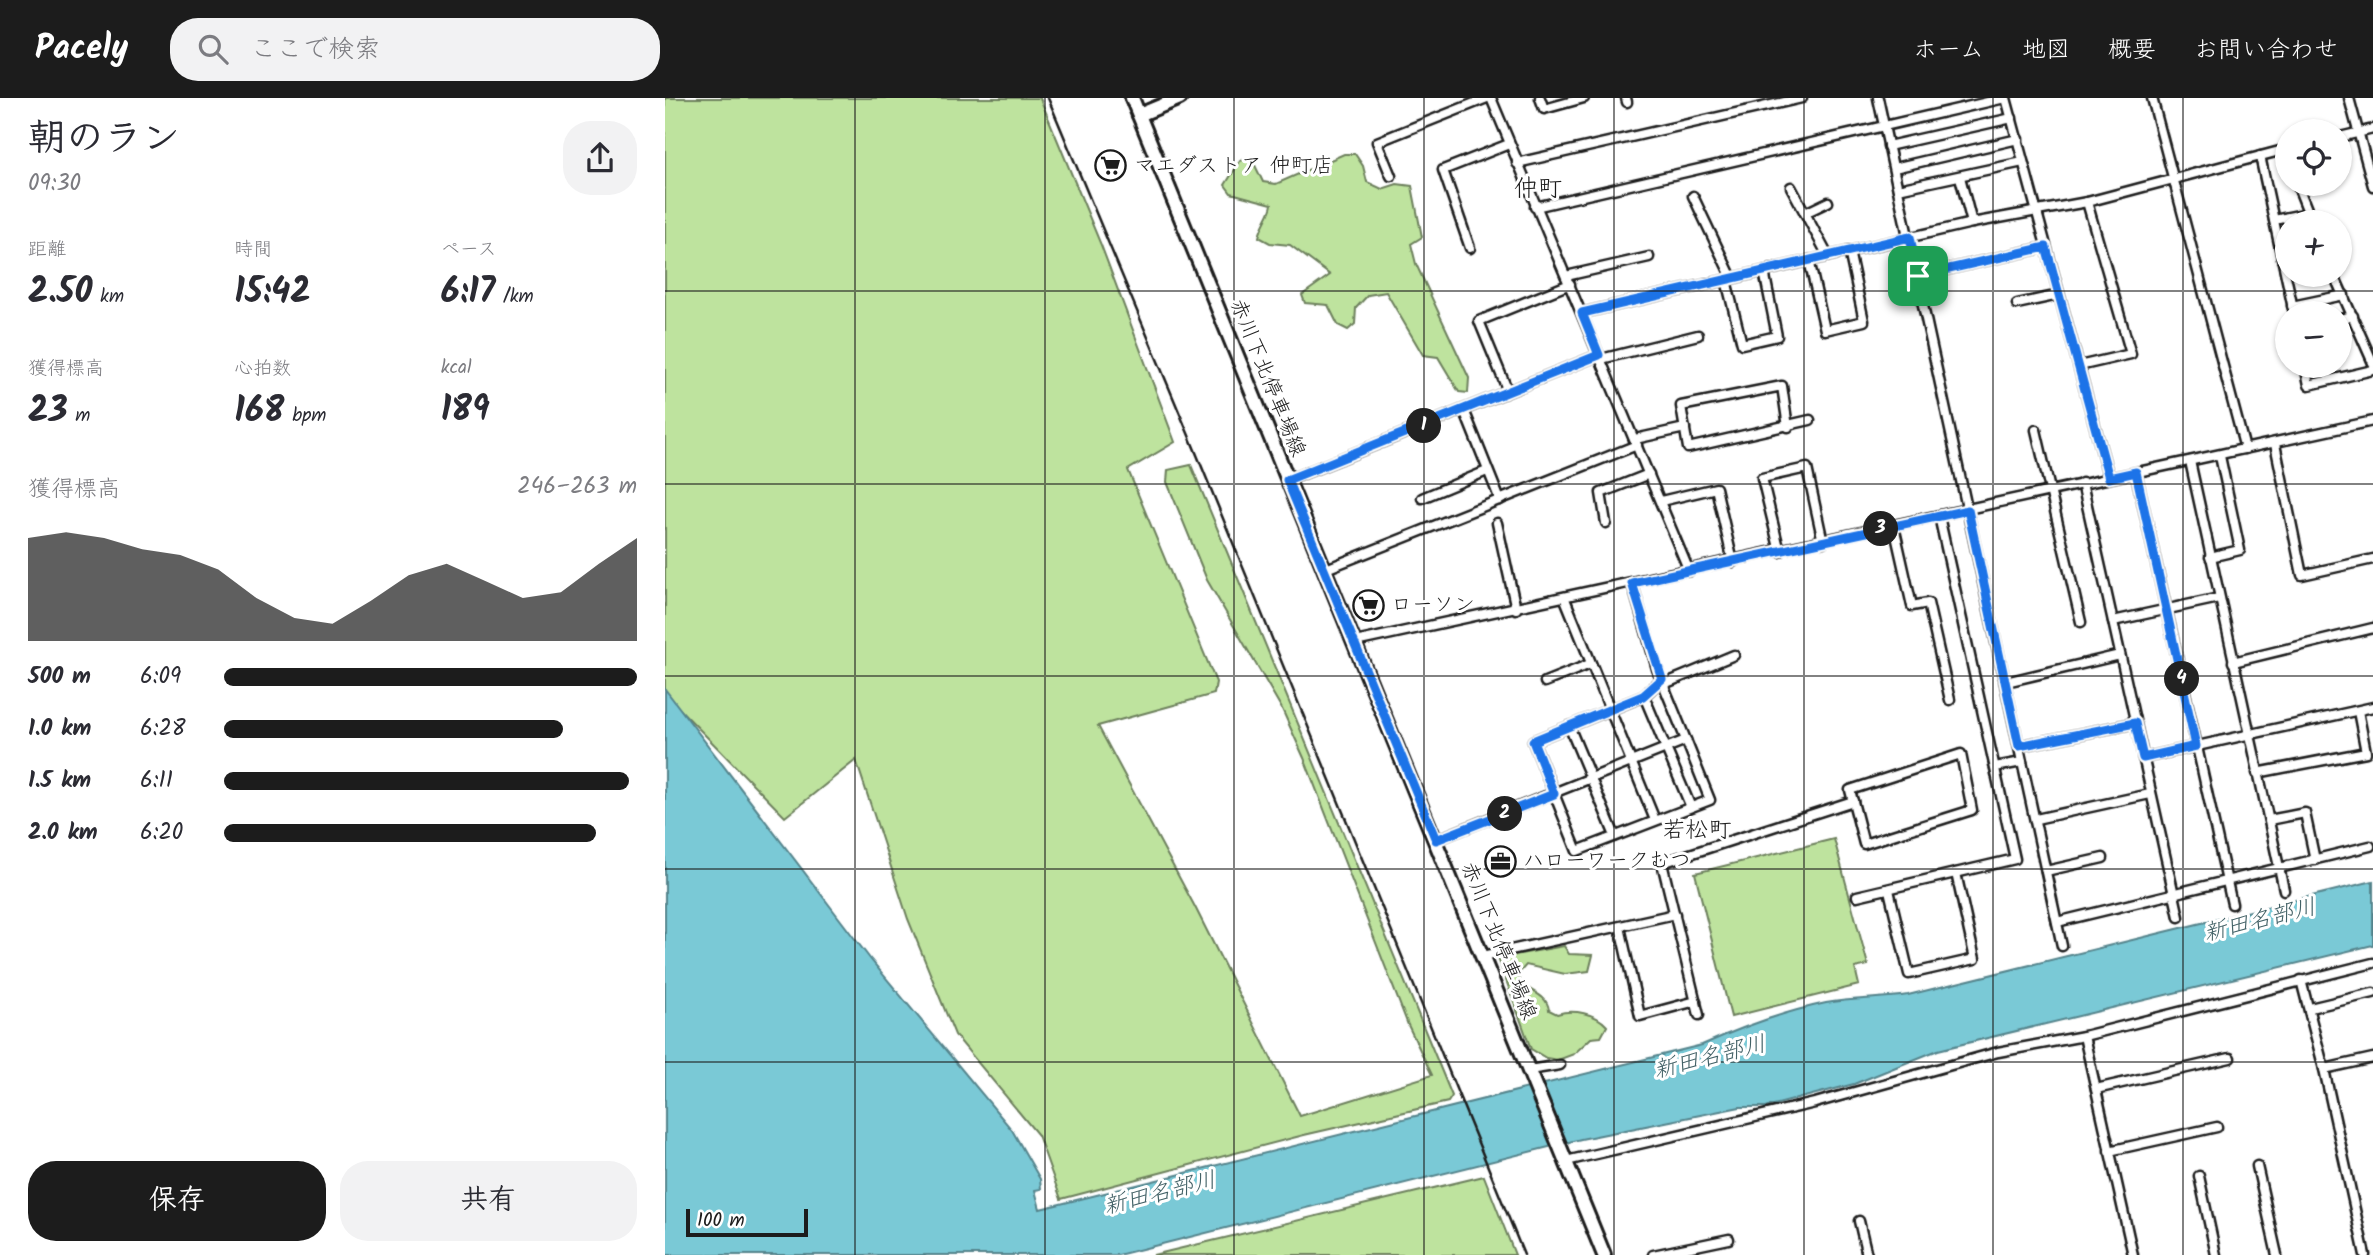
<!DOCTYPE html>
<html lang="ja">
<meta charset="utf-8">
<style>
body{margin:0;font-family:Kalam,"Klee One",sans-serif;background:#f2f2f3;color:#2b2b33;height:100vh;display:flex;flex-direction:column;font-size:26px;white-space:nowrap}
*{box-sizing:border-box;margin:0}
p{font-size:23px;color:#7c7c81}
.icon{flex:none;width:38px;height:38px;fill:none;stroke:currentColor;stroke-width:2;stroke-linecap:round;stroke-linejoin:round}
.map{position:relative;flex:1;overflow:hidden}
.panel{display:flex;flex-direction:column;background:#fff;width:665px}
.panel>*{flex:none}
.fabs{position:absolute;left:1610px;top:21px;display:grid;gap:14px}
.fabs a{display:grid;place-items:center;width:77px;height:77px;border-radius:50%;background:#fff;box-shadow:0 2px 5px #0004;font-size:35px}
.scale{position:absolute;left:21px;bottom:18px;width:122px;box-sizing:border-box;padding-left:7px;border:4px solid #1c1c1c;border-top:0;font-size:19px;line-height:24px;white-space:nowrap;color:#1c1c1c;-webkit-text-stroke:5px #fff;paint-order:stroke}
.pin{position:absolute;display:grid;place-items:center;width:60px;height:60px;color:#fff;margin:-30px;border-radius:14px;box-shadow:0 4px 10px #0006}
.km{position:absolute;width:35px;height:35px;margin:-18px;border-radius:50%;background:#222;color:#fff;font-size:19px;line-height:35px;text-align:center}
.round{display:grid;place-items:center;flex:none;width:74px;height:74px;border-radius:28px;background:#f2f2f3}
.headline{display:flex;align-items:center;justify-content:space-between;height:119px;padding:0 28px}
h1{font-size:38px;font-weight:800;line-height:52px}
.metrics{display:grid;grid-template-columns:repeat(3,1fr);gap:10px;height:119px;padding:7px 28px}
.metrics div{display:grid;align-content:center}
.metrics b{font-size:35px;font-weight:800}
.metrics small{font-size:19px;font-weight:400}
.metrics p{font-size:19px}
.chart{height:196px;padding:14px 28px}
.chart p{display:flex;justify-content:space-between}
.chart svg{width:100%;height:126px;margin-top:7px;fill:#1c1c1c;opacity:.7}
.button{display:flex;gap:14px;margin-top:auto;padding:14px 28px}
.button a{flex:1;height:80px;border-radius:28px;background:#1c1c1c;color:#fff;font-size:28px;font-weight:800;line-height:80px;text-align:center}
.button a+a{background:#f2f2f3;color:#2b2b33}
ul{padding:0 28px;list-style:none;font-size:23px}
li{display:grid;grid-template-columns:112px 84px 1fr;align-items:center;height:52px}
li i{height:18px;border-radius:9px;background:#1c1c1c}
header{display:flex;align-items:center;gap:42px;box-sizing:border-box;height:98px;padding:0 35px;background:#1c1c1c;color:#fff}
header strong{font-size:33px}
nav{display:flex;gap:38px;margin-inline-start:auto;font-size:24px}
.search{width:490px;height:63px;background:#f2f2f3;display:flex;align-items:center;gap:18px;box-sizing:border-box;padding:0 24px;border-radius:28px;color:#7c7c81;font-size:26px}
main{display:flex;flex:1;min-height:0}
.map>svg:first-child{display:block}
.green{fill:#bee39e;stroke:#6d805d;stroke-width:2}
.water{fill:#7ac9d6;stroke:#54848c;stroke-width:2}
.lines{fill:none;stroke-linecap:round;stroke-linejoin:round}
.street-casing{stroke:#1c1c1c;stroke-width:13}
.secondary-casing{stroke:#1c1c1c;stroke-width:18}
.street{stroke:#fff;stroke-width:8}
.secondary{stroke:#fff;stroke-width:12}
.rail{stroke:#1c1c1c;stroke-width:2.5}
.route-casing{stroke:#fff;stroke-width:14}
.route{stroke:#1a73e8;stroke-width:9}
.grid{fill:none;stroke:#1c1c1c;stroke-width:2;stroke-opacity:0.55}
.labels{text-anchor:middle;dominant-baseline:central;stroke-width:6;stroke-linejoin:round;paint-order:stroke}
.poi-label{font-size:21px;fill:#1c1c1c;stroke:#fff;text-anchor:start}
.street-label{font-size:21px;fill:#1c1c1c;stroke:#fff}
.neighbourhood-label{font-size:23px;fill:#1c1c1c;stroke:#fff}
.water-label{font-size:23px;font-style:italic;fill:#426166;stroke:#fff}
.quarter-label{font-size:24px;fill:#1c1c1c;stroke:#fff}
</style>
<header>
<strong>Pacely</strong>
<div class="search"><svg class="icon" aria-label="search" viewBox="0 0 24 24"><circle cx="10" cy="10" r="6"/><path d="M15 15l6 6"/></svg>ここで検索</div>
<nav><a>ホーム</a><a>地図</a><a>概要</a><a>お問い合わせ</a></nav>
</header>
<main>
<section class="panel">
<div class="headline"><div><h1>朝のラン</h1><p>09:30</p></div><a class="round"><svg class="icon" aria-label="share" viewBox="0 0 24 24"><path d="M12 15V3M7 8l5-5 5 5M5 13v7h14v-7"/></svg></a></div>
<div class="metrics">
<div><p>距離</p><b>2.50<small> km</small></b></div>
<div><p>時間</p><b>15:42</b></div>
<div><p>ペース</p><b>6:17<small> /km</small></b></div>
</div>
<div class="metrics">
<div><p>獲得標高</p><b>23<small> m</small></b></div>
<div><p>心拍数</p><b>168<small> bpm</small></b></div>
<div><p>kcal</p><b>189</b></div>
</div>
<div class="chart"><p><span>獲得標高</span>246–263 m</p>
<svg viewBox="0 0 160 44" preserveAspectRatio="none"><path d="M0 44V8L10 6L20 8L30 12L40 14L50 19L60 29L70 36L80 38L90 30L100 21L110 17L120 23L130 29L140 27L150 17L160 8V44z"/></svg>
</div>
<ul>
<li><b>500 m</b>6:09<i style="width:100%"></i></li>
<li><b>1.0 km</b>6:28<i style="width:82%"></i></li>
<li><b>1.5 km</b>6:11<i style="width:98%"></i></li>
<li><b>2.0 km</b>6:20<i style="width:90%"></i></li>
</ul>
<div class="button"><a>保存</a><a>共有</a></div>
</section>
<div class="map">
<svg width="1708" height="1157" viewBox="0 0 1708 1157">
<rect width="100%" height="100%" fill="#fff"/>
<filter id="ink" filterUnits="userSpaceOnUse"><feTurbulence type="fractalNoise" baseFrequency=".0143" numOctaves="2"/><feDisplacementMap in="SourceGraphic" scale="14" xChannelSelector="R" yChannelSelector="G"/><feConvolveMatrix kernelMatrix="1 2 1 2 8 2 1 2 1" color-interpolation-filters="sRGB"/></filter>
<g filter="url(#ink)">
<g class="green">
<polygon points="0,0 375,0 436,147 510,344 463,372 551,584 549,596 433,628 530,809 635,1018 767,977 743,927 639,660 617,611 542,482 502,384 503,372 526,367 787,998 783,1004 639,1037 396,1101 373,1037 290,937 243,821 191,662 120,719 0,596"/>
<path d="M679,56H690L698,68L702,84L717,91L732,86L747,88L757,139L746,146L751,166L804,280L803,295L794,294L773,259L758,257L721,194L703,197L691,210L690,226L683,232L673,227L663,207L640,205L637,197L665,177L625,147L605,145L594,139C597,125 606,116 607,106L566,95L560,87L575,63L586,59L598,84L611,86Z"/>
<polygon points="1169,741 1203,867 1190,870 1194,887 1066,919 1030,775"/>
<path d="M899,848L904,856L928,857L924,873L900,876L861,867L854,875L855,884C866,895 882,896 884,912L892,916C908,911 931,915 942,928L936,939L926,940L909,956L893,962L881,960L866,951L833,860Z"/>
<polygon points="819,1078 850,1157 488,1157"/>
</g>
<path class="water" d="M0,591L206,862L347,1032L375,1081L376,1091L370,1092L375,1111L1037,947C1077,929 1118,914 1161,905C1188,900 1216,901 1243,897L1708,783V847L1273,952L1189,986L1101,1009H1075L916,1041L453,1157H0Z"/>
<g class="lines">
<defs>
<g id="street">
<polyline points="826,0 1024,473"/>
<polyline points="875,0 879,11 919,0"/>
<polyline points="961,0 962,4"/>
<polyline points="1213,0 1397,848"/>
<polyline points="1341,0 1444,380"/>
<polyline points="1487,0 1580,351"/>
<polyline points="1684,0 1708,88"/>
<polyline points="1675,39 1708,31"/>
<polyline points="1223,48 1347,20"/>
<polyline points="1595,58 1629,215"/>
<polyline points="852,65 1137,0"/>
<polyline points="1229,70 1353,41"/>
<polyline points="726,78 712,44 822,0"/>
<polyline points="1295,79 1307,125"/>
<polyline points="1632,86 1647,124"/>
<polyline points="1126,89 1163,158"/>
<polyline points="1233,91 1358,64"/>
<polyline points="1028,98 1067,180"/>
<polyline points="870,109 1340,0"/>
<polyline points="1140,115 1163,104"/>
<polyline points="1609,122 1643,115"/>
<polyline points="805,150 778,72 844,46"/>
<polyline points="1144,162 1160,232 1199,223 1184,153"/>
<polyline points="1669,177 1708,265"/>
<polyline points="901,178 984,159"/>
<polyline points="1253,178 1381,149"/>
<polyline points="1061,182 1077,246 1112,238 1099,173"/>
<polyline points="1352,206 1394,197"/>
<polyline points="1627,208 1679,197"/>
<polyline points="917,215 1307,125 1422,104 1622,51"/>
<polyline points="1675,221 1688,218"/>
<polyline points="936,261 1033,237"/>
<polyline points="1414,268 1466,256 1422,104"/>
<polyline points="1640,268 1644,287 1708,272"/>
<polyline points="842,291 814,223 905,186"/>
<polyline points="799,312 835,402"/>
<polyline points="1123,329 1117,288 1016,308 1023,350 1145,322"/>
<polyline points="1371,332 1416,524"/>
<polyline points="970,341 1020,330"/>
<polyline points="1610,346 1637,477 1708,461"/>
<polyline points="1525,363 1619,792"/>
<polyline points="1471,375 1567,806"/>
<polyline points="623,382 934,257"/>
<polyline points="1417,385 1514,819"/>
<polyline points="757,400 822,373"/>
<polyline points="996,403 1051,390 1068,464"/>
<polyline points="832,425 851,511"/>
<polyline points="941,425 936,395 984,376"/>
<polyline points="1229,428 1247,508 1263,505 1285,602"/>
<polyline points="1115,454 1097,380 1142,370 1158,444"/>
<polyline points="1545,459 1575,452 1555,358"/>
<polyline points="661,471 972,347"/>
<polyline points="900,501 990,722"/>
<polyline points="1448,523 1554,500"/>
<polyline points="690,544 1708,323"/>
<polyline points="1568,564 1708,530"/>
<polyline points="880,584 925,566"/>
<polyline points="1341,584 1455,557"/>
<polyline points="999,586 1069,557"/>
<polyline points="979,598 997,581"/>
<polyline points="904,628 950,738"/>
<polyline points="1021,642 1045,702 912,753 868,643 979,598 1025,707"/>
<polyline points="1354,648 1470,625"/>
<polygon points="1296,656 1307,712 1199,746 1185,692"/>
<polyline points="1478,660 1708,609"/>
<polyline points="1330,669 1357,664"/>
<polyline points="1592,675 1701,654 1693,613"/>
<polyline points="1371,721 1485,696"/>
<polyline points="1604,722 1640,715 1650,762"/>
<polyline points="771,742 1021,642 992,571 967,485"/>
<polyline points="1381,773 1438,760"/>
<polyline points="1224,792 1244,876 1310,861 1291,775"/>
<polyline points="1192,798 1350,761 1274,418"/>
<polyline points="1392,824 1705,748"/>
<polyline points="955,829 975,918 1031,903"/>
<polyline points="818,858 1010,816"/>
<polyline points="1636,882 1659,971 1700,1157"/>
<polyline points="1645,910 1708,895"/>
<polyline points="1034,917 997,765 1188,703"/>
<polyline points="1419,938 1468,1157"/>
<polyline points="1659,971 1708,960"/>
<polyline points="864,972 895,967"/>
<polyline points="1431,991 1565,960"/>
<polyline points="1444,1053 1552,1029"/>
<polyline points="901,1063 1150,1005 1333,954 1419,938 1708,865"/>
<polyline points="1592,1068 1612,1157"/>
<polyline points="1534,1078 1551,1157"/>
<polyline points="1194,1123 1202,1157"/>
<polyline points="988,1157 1064,1141"/>
</g>
<g id="secondary">
<polyline points="467,0 939,1157"/>
<polyline points="474,17 515,0"/>
</g>
</defs>
<use href="#street" class="street-casing"/>
<use href="#secondary" class="secondary-casing"/>
<use href="#street" class="street"/>
<use href="#secondary" class="secondary"/>
<polyline class="rail" points="383,0 530,352 859,1157"/>
</g>
</g>
<g class="lines" filter="url(#ink)">
<defs>
<polygon id="route" points="1245,139 1253,178 1381,149 1444,380 1471,374 1531,648 1478,660 1470,625 1354,648 1303,412 967,485 997,581 978,598 868,643 889,696 771,742 622,382 934,257 917,215"/>
</defs>
<use href="#route" class="route-casing"/>
<use href="#route" class="route"/>
</g>
<path class="grid" d="M190,0V1157M380,0V1157M569,0V1157M759,0V1157M949,0V1157M1139,0V1157M1328,0V1157M1518,0V1157M0,193H1708M0,386H1708M0,578H1708M0,771H1708M0,964H1708"/>
<defs>
<symbol id="supermarket-ring" viewBox="-11 -11 22 22"><circle r="9.5" fill="#fff" stroke="#1c1c1c" stroke-width="1.5"/><path d="M-6-5.5h2.5l.6 2H6L4.5 2H-2.5L-4.4-4H-6ZM-1.5 3.2a1.3 1.3 0 1 0 .1 0ZM3 3.2a1.3 1.3 0 1 0 .1 0Z" fill="#1c1c1c"/></symbol>
<symbol id="office-ring" viewBox="-11 -11 22 22"><circle r="9.5" fill="#fff" stroke="#1c1c1c" stroke-width="1.5"/><path d="M-6-3h4V-5.5h4V-3h4V5H-6ZM-1-4.5V-3h2v-1.5ZM-6 0V1H6V0Z" fill="#1c1c1c"/></symbol>
</defs>
<g fill-rule="evenodd">
<use href="#supermarket-ring" x="428" y="50" width="35" height="35"/>
<use href="#supermarket-ring" x="686" y="490" width="35" height="35"/>
<use href="#office-ring" x="818" y="746" width="35" height="35"/>
</g>
<g class="labels">
<g class="poi-label">
<text x="469" y="68">マエダストア 仲町店</text>
<text x="726" y="507">ローソン</text>
<text x="858" y="763">ハローワークむつ</text>
</g>
<g class="street-label">
<text transform="translate(602 280) rotate(68)">赤川下北停車場線</text>
<text transform="translate(833 843) rotate(68)">赤川下北停車場線</text>
</g>
<g class="neighbourhood-label">
<text x="1032" y="733">若松町</text>
</g>
<g class="water-label">
<text transform="translate(1595 823) rotate(-14)">新田名部川</text>
<text transform="translate(1045 960) rotate(-14)">新田名部川</text>
<text transform="translate(495 1096) rotate(-14)">新田名部川</text>
</g>
<g class="quarter-label">
<text x="873" y="91">仲町</text>
</g>
</g>
</svg>
<div class="fabs">
<a><svg class="icon" aria-label="locate" viewBox="0 0 24 24"><circle cx="12" cy="12" r="6"/><path d="M12 2v4M12 18v4M2 12h4M18 12h4"/></svg></a>
<a>+</a>
<a>−</a>
</div>
<div class="scale">100 m</div>
<div class="pin" style="left:1253px;top:178px;background:#1e9e55"><svg class="icon" aria-label="arrive" viewBox="0 0 24 24"><path d="M6 21V4h12l-3 4 3 4H6"/></svg></div>
<b class="km" style="left:759px;top:328px">1</b>
<b class="km" style="left:840px;top:716px">2</b>
<b class="km" style="left:1216px;top:431px">3</b>
<b class="km" style="left:1517px;top:581px">4</b>
</div>
</main>
